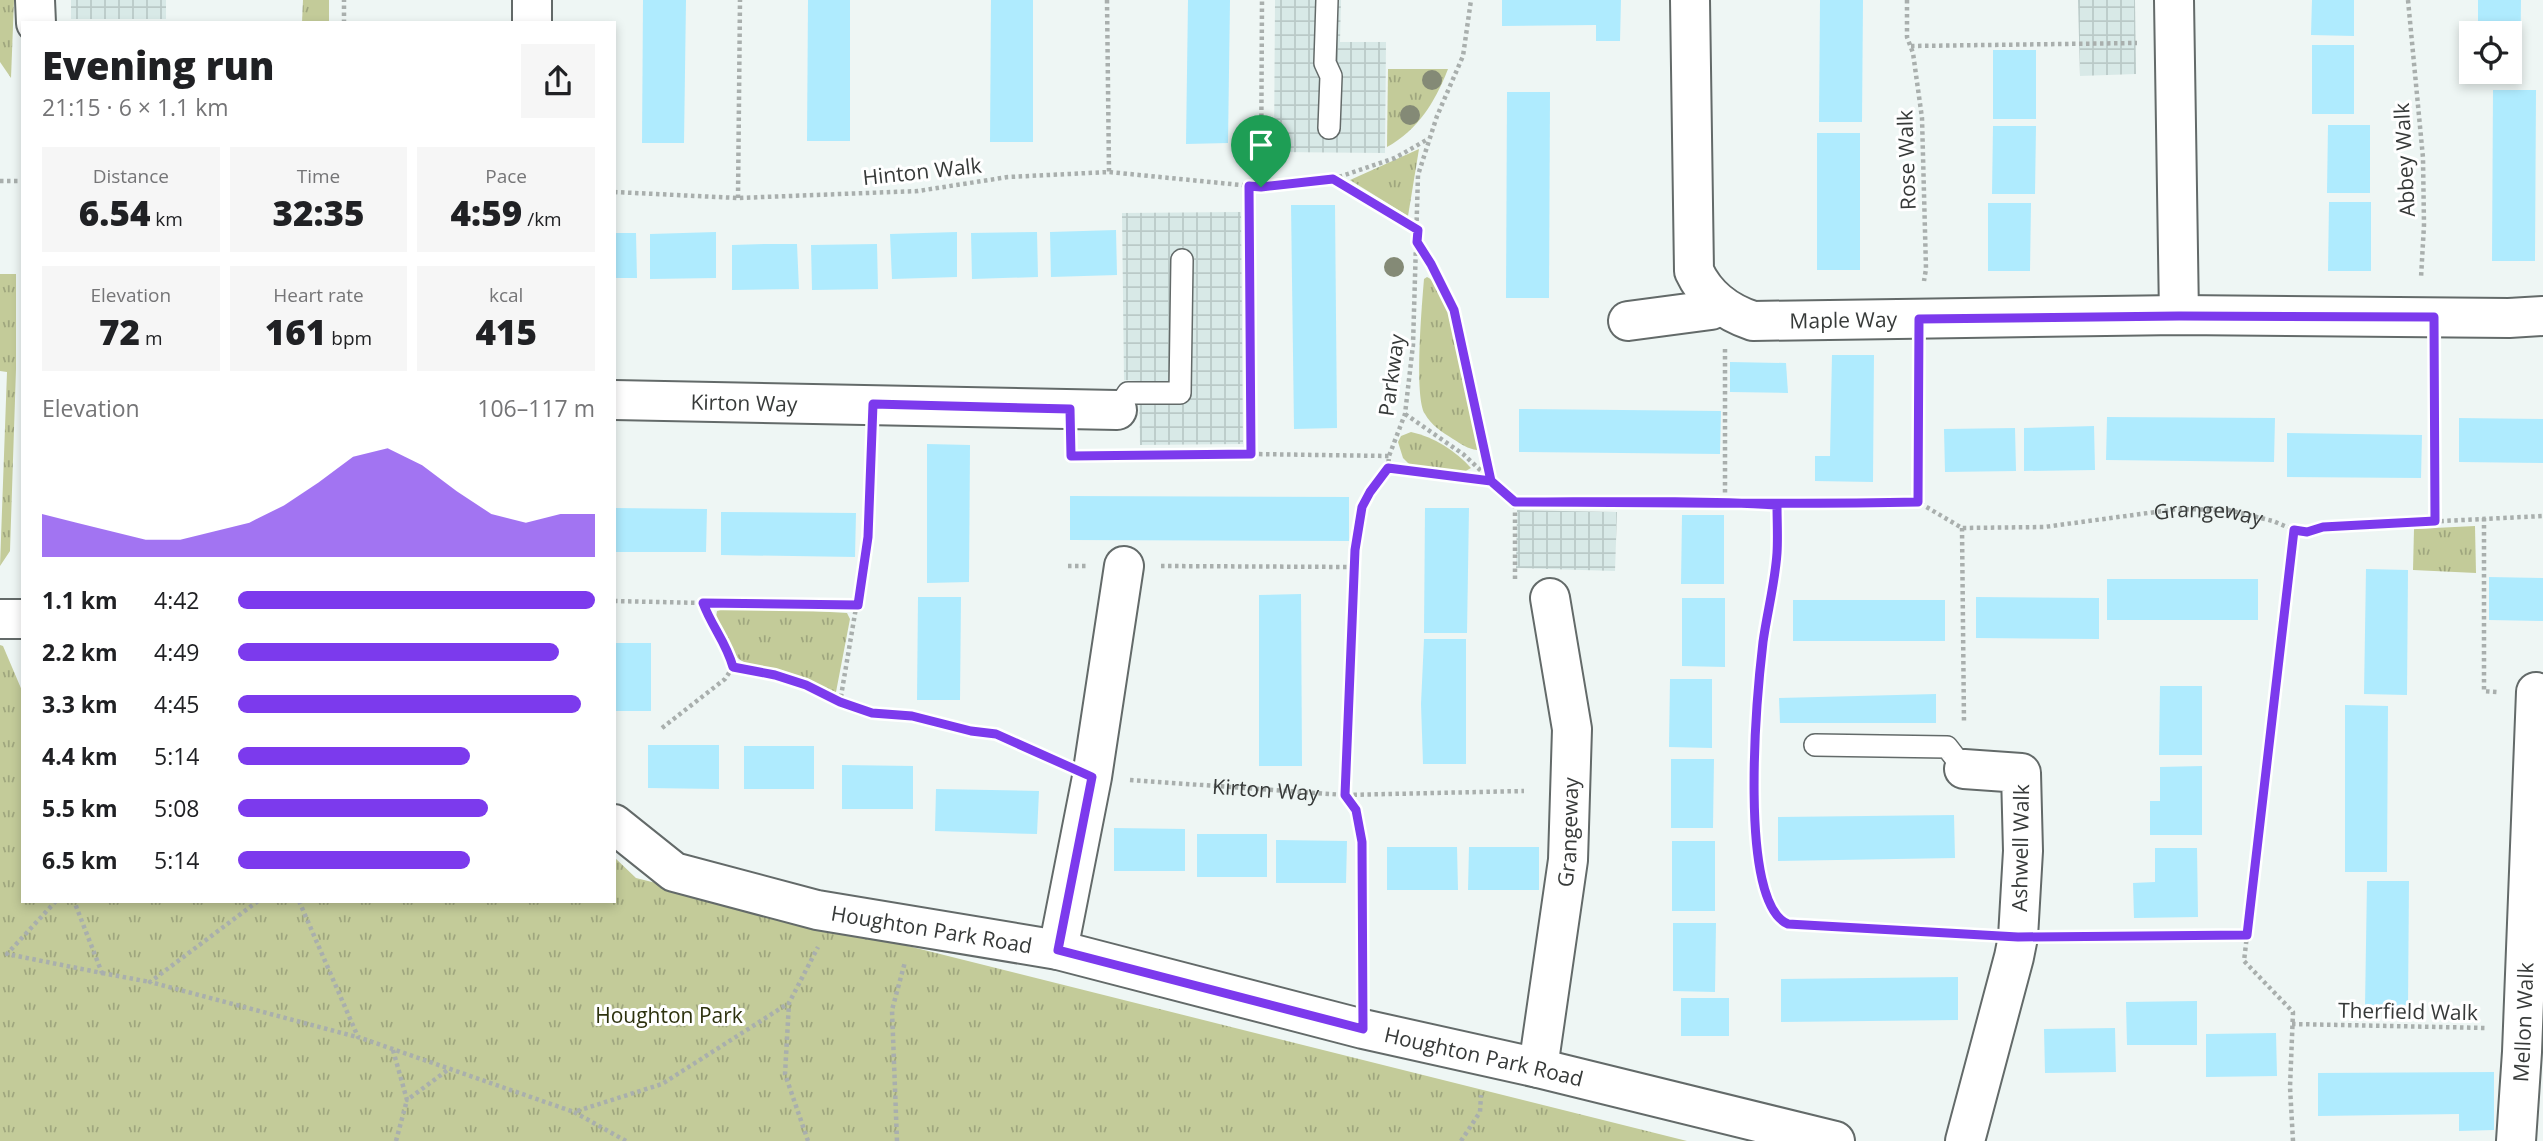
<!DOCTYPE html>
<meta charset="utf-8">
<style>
body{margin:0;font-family:"Open Sans",sans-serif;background:#f6f6f6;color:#202124;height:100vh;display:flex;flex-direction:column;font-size:26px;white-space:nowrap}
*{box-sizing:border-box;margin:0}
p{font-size:23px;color:#757577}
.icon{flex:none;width:38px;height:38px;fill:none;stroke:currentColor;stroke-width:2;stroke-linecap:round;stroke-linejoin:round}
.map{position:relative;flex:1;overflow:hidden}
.panel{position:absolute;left:21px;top:21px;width:595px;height:882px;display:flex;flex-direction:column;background:#fff;border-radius:0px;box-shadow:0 4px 10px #0003}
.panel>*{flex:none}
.buttons{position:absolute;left:2459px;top:21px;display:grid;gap:14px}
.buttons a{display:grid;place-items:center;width:63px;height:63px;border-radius:0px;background:#fff;box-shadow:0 4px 10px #0003;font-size:35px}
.pin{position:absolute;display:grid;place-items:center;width:60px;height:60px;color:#fff;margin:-72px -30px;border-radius:50% 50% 50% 0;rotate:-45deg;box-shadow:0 0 7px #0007}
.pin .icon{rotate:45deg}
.round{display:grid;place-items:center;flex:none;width:74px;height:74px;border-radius:0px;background:#f6f6f6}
.overview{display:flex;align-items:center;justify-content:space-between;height:119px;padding:0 21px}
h1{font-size:38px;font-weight:800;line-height:52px}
.metrics{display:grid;grid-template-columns:repeat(3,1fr);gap:10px;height:119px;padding:7px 21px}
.metrics div{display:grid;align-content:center;border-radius:0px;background:#f6f6f6;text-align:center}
.metrics b{font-size:35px;font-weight:800}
.metrics small{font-size:19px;font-weight:400}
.metrics p{font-size:19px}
.chart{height:196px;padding:14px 21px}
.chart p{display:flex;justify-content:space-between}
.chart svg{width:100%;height:126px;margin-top:7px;fill:#7c3aed;opacity:.7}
ul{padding:0 21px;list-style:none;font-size:23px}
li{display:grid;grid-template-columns:112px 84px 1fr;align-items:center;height:52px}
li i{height:18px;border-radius:9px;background:#7c3aed}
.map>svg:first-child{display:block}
.industrial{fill:url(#industrial-grid)}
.grass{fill:url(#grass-tufts)}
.building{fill:#afebfe}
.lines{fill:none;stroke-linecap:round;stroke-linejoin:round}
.service-casing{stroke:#636a69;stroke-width:24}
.minor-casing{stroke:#636a69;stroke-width:42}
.path{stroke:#a9afad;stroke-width:4.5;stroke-dasharray:3.5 3.5;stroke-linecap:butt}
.service{stroke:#fff;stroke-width:21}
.minor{stroke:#fff;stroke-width:38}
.tree{fill:#848a76}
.route-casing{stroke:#fff;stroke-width:14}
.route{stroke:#7c3aed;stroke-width:9}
.labels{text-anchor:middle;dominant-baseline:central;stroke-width:6;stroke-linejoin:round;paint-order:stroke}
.street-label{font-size:21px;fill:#373a39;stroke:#fff}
.park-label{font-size:21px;fill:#2d320e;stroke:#fff}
</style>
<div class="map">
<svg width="2543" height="1141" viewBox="0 0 2543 1141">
<defs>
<pattern id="industrial-grid" width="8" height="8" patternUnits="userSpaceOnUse" patternTransform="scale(1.75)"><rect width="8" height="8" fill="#d8e9e7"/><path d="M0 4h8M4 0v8" fill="none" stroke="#bac9c7"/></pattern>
<pattern id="grass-tufts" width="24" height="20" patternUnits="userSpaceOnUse" patternTransform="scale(1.75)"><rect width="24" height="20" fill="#c3cb99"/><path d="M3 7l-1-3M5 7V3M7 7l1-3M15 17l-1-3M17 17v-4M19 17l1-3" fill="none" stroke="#9fa67e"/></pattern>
</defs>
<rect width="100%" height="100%" fill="#eef6f4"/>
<g class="industrial">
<rect x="71" y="0" width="95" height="19"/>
<polygon points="1275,0 1341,0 1340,42 1386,42 1385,153 1274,152"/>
<polygon points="2078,0 2135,0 2136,74 2080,76"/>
<polygon points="1241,212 1243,444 1140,445 1139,381 1124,380 1122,213"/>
<polygon points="1517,510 1617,512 1615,571 1516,568"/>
</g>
<g class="grass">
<polygon points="0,0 14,0 11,78 0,62"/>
<polygon points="303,0 329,0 329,23 302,23"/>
<path d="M1388,69H1448C1435,102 1418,130 1387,147Z"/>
<polygon points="1419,149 1408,216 1350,180"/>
<polygon points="0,274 16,274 16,369 10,551 0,566 7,372 0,371"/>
<path d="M1427,277C1452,286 1473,416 1479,446L1477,450C1468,449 1461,444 1453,439C1442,432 1431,425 1425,414C1414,397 1422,304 1424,279Z"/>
<path d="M1411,432C1434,437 1456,451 1471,468L1464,472L1410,465L1403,458L1398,442L1401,436Z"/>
<polygon points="2475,526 2476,573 2413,570 2414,529"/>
<path d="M727,608H762L847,613L850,619L836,692C825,693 803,678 791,674C776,669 752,669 739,659C732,653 718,626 716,617L717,611Z"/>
<polygon points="0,645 3,646 23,693 23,901 614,901 614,857 636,878 1687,1141 0,1141"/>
</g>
<g class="building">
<polygon points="643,0 686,0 684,143 642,143"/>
<polygon points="808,0 850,0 850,141 807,141"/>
<polygon points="991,0 1033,0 1033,142 990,142"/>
<polygon points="1188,0 1230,0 1228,143 1186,144"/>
<polygon points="1502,0 1621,0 1620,41 1596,41 1596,25 1502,26"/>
<polygon points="1820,0 1863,0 1862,122 1819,122"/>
<polygon points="2312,0 2354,0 2354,36 2311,35"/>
<polygon points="2478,0 2521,0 2520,82 2477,82 2477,72 2510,72 2510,33 2478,33"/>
<rect x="2312" y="45" width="42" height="69"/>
<rect x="1993" y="50" width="43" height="69"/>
<polygon points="2493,90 2536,90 2535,261 2492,261"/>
<polygon points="1507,92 1550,92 1549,298 1506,298"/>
<polygon points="2328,125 2370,125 2370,193 2327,193"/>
<polygon points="1993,126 2036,126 2035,194 1992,194"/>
<rect x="1817" y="133" width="43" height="137"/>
<polygon points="2329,202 2371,202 2371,271 2328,271"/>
<polygon points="1988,203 2031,203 2030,271 1988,271"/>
<polygon points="1291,205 1335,205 1337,428 1294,429"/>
<polygon points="1116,230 1117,275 1051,277 1050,232"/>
<polygon points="716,232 716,278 650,279 650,234"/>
<polygon points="957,232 957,277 892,279 890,234"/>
<polygon points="1037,232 1038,277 972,279 971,233"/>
<polygon points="614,233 636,233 637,278 614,278"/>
<polygon points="764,244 797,244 799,289 732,290 732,245"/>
<polygon points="877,244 878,289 812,290 811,245"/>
<polygon points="1832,355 1874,355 1873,482 1815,481 1815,456 1830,456"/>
<polygon points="1730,362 1786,363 1788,393 1730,392"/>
<polygon points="1519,409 1721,411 1720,454 1519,452"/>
<polygon points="2107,417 2275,418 2274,462 2106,460"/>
<polygon points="2459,418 2543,419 2543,463 2459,462"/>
<polygon points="2094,426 2095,470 2024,471 2024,428"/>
<polygon points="2015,428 2016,471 1945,472 1944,429"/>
<polygon points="2287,433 2422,435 2421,478 2287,477"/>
<polygon points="927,444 970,445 969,582 927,583"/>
<polygon points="1070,496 1349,497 1349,541 1070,540"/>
<polygon points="614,508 707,509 706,552 614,552"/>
<polygon points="1425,508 1469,508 1467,633 1424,633"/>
<polygon points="721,512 856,513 855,557 721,555"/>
<polygon points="1682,515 1724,515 1724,584 1681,584"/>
<polygon points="2366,569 2408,570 2407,695 2364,694"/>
<polygon points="2489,577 2543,578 2543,621 2489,620"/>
<rect x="2107" y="579" width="151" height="41"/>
<polygon points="1301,594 1302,766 1259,766 1259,595"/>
<polygon points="918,597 961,597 960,700 917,700"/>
<polygon points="1976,597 2099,598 2099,639 1976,638"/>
<polygon points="1682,598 1725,598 1725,667 1682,666"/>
<rect x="1793" y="600" width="152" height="41"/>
<polygon points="1424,639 1466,639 1466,764 1423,764 1421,704"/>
<rect x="614" y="643" width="37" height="68"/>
<polygon points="1670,679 1712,679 1712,748 1669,747"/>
<polygon points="2160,686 2202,686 2202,755 2159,755"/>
<polygon points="1936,694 1936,723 1780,723 1779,698"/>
<polygon points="2345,705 2388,706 2387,872 2345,872"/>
<polygon points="648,745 719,745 719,789 648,788"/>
<rect x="744" y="746" width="70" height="43"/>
<polygon points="1671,759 1714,759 1713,828 1671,828"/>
<polygon points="842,765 913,766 913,809 842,809"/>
<polygon points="2202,766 2202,835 2150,835 2150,801 2160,801 2160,767"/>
<polygon points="936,789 1039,791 1037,834 935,831"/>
<polygon points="1954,815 1955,858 1778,861 1778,817"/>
<polygon points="1114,828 1185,829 1185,871 1114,871"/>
<rect x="1197" y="834" width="70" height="43"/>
<polygon points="1276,840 1347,841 1346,883 1276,883"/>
<rect x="1672" y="841" width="43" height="70"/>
<polygon points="1387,847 1457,847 1458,890 1387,890"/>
<polygon points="1469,847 1539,847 1539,890 1468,890"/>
<polygon points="2155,848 2197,848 2198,917 2134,918 2133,883 2155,882"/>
<polygon points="2367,881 2409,881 2408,1007 2365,1007"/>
<polygon points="1673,923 1716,923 1715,992 1673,991"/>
<polygon points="1958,977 1958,1020 1781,1022 1781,979"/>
<rect x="1681" y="998" width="48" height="38"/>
<polygon points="2197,1001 2197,1045 2127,1045 2126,1002"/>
<polygon points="2115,1028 2116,1072 2045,1073 2044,1029"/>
<polygon points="2276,1033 2277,1076 2206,1077 2206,1034"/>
<polygon points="2494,1072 2494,1130 2459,1131 2459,1114 2318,1116 2318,1073"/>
</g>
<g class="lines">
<defs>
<g id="service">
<polyline points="1327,0 1325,63 1331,76 1329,128"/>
<polyline points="1117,410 1128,393 1180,393 1182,260"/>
<polyline points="1815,745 1947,747 1964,769"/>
</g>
<g id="minor">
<polyline points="35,0 36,23"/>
<polyline points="532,0 532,23"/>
<path id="s3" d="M1690,0L1694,271C1706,297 1726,312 1753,321L2179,315L2509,318L2543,316"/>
<polyline points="2174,0 2179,315"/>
<polyline points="1628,321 1711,310 1721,305"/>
<path id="s4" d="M614,400L1117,410"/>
<polyline points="0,619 23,619"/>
<polyline points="1964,769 2021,773 2023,851 2018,937 2014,957 1965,1141"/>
<path id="s5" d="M614,824L674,872L817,910L1058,950L1363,1029L1538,1068L1835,1141"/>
<polyline points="1058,950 1092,777 1124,566"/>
<path id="s6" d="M1538,1068L1568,860L1572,729L1550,598"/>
<path id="s7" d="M2516,1141L2522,1052L2536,692"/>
</g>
</defs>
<use href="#service" class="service-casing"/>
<use href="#minor" class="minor-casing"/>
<g class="path">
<polyline points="1107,0 1109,172"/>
<polyline points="1907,0 1907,37 1913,53 1922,118 1926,269 1924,281"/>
<polyline points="2408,0 2423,158 2424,225 2421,278"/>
<polyline points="344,23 344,0"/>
<polyline points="1911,46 2137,43"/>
<polyline points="1334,180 1418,230"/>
<polyline points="0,181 23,181"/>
<polyline points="1249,186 1251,454"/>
<polyline points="1261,187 1262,0"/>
<polyline points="614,192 738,198 918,191 1008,177 1109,172 1261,187 1333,179 1395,158 1428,139"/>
<polyline points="738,198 740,0"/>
<polyline points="1417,243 1431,264 1454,310 1491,481 1515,502 1515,581"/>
<polyline points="1725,349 1725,502"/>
<polyline points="2435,354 2435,521"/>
<polyline points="1405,414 1463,454 1491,480"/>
<polyline points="871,444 868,537 840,702 872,713 912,716 971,731 996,734 1055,760"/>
<polyline points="1071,448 1071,456 1251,454 1389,456"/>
<polyline points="1388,468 1490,481"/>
<path id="s1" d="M1515,502H1725L1777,505L1918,502L1962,528L2044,527L2178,509L2228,510L2273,521L2294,530L2307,532L2323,527L2543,516"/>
<polyline points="1918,502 1919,356"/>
<path d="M1777,505C1777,521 1778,537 1777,553C1775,583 1767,613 1763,642C1757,693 1737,902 1788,924L1980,935"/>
<polyline points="2484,518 2484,691 2497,692"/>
<polyline points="1962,528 1964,723"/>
<polyline points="1068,566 1086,566"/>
<polyline points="1161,566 1353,567"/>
<path d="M614,601L703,603C712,628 726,641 733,667C773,675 803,684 840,702"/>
<polyline points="703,603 858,605"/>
<polyline points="662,728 725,679 733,667"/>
<path id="s2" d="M1130,780L1345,795L1524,791"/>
<polyline points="56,901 7,954 102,973 74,901"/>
<polyline points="258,901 150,982 357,1037"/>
<polyline points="299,901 358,1037 574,1112"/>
<polyline points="2056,937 2247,935"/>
<polyline points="102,973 150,982"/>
<polyline points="1363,989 1362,842 1355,810 1345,795 1353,567 1357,530 1366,499 1388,468 1389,456 1405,414 1413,345 1418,175 1437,116 1463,56 1471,0"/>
<polyline points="2292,1024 2487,1028"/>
<polyline points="393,1050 407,1100 449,1069"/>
<polyline points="396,1141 407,1100"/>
<polyline points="626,1141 574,1112 662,1084 789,1003"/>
<polyline points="808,1141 785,1074 789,1003 818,947"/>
<polyline points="897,1141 892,1010 905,962"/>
<polyline points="1461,1141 1480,1112 1481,1095"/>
<polyline points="2293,1141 2290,1087 2293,1012 2244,961 2294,530"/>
</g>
<use href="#service" class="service"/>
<use href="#minor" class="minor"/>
</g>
<g class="tree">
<circle cx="1432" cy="80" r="10"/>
<circle cx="1410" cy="115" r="10"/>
<circle cx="1394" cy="267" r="10"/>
</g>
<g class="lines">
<defs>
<path id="route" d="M1261,187L1249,186L1251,454L1071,456L1070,409L873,404L868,537L858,605L703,603C712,627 726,642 733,667L775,675L806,685L840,702L872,713L912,716L971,731L996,734L1092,777L1058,950L1363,1029L1362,842L1356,810L1345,795L1355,550L1362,507L1370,492L1388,468L1491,481L1515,502C1649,502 1784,505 1918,502L1919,319L2179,316L2434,317L2435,521L2323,527L2307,532L2294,530L2247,935L2018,937L1788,924C1737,903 1757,693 1763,642C1767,613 1775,583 1777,553C1778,537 1777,521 1777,505C1690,500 1602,502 1515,502L1491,481L1454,310L1431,264L1417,242L1418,230L1333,179L1261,187"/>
</defs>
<use href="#route" class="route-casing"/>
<use href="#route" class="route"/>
</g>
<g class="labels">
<g class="street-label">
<text transform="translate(1906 160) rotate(-92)">Rose Walk</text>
<text transform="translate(2404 160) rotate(-93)">Abbey Walk</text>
<text transform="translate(922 171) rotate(-6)">Hinton Walk</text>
<text stroke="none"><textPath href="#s3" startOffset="441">Maple Way</textPath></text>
<text transform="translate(1391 375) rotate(-82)">Parkway</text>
<text stroke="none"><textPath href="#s4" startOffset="130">Kirton Way</textPath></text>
<text stroke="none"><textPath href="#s1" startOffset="702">Grangeway</textPath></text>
<text stroke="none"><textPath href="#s2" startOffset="136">Kirton Way</textPath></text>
<text stroke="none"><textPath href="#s6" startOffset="238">Grangeway</textPath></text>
<text transform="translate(2020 848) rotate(-89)">Ashwell Walk</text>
<text stroke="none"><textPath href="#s5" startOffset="341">Houghton Park Road</textPath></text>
<text transform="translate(2408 1011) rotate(1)">Therfield Walk</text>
<text stroke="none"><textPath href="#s7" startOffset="119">Mellon Walk</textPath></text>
<text stroke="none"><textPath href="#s5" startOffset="908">Houghton Park Road</textPath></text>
</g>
<g class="park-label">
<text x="669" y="1015">Houghton Park</text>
</g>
</g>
</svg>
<div class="buttons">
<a><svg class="icon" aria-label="locate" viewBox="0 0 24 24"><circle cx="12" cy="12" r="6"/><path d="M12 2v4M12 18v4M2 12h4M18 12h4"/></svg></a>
</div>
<div class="pin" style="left:1261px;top:187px;background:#1e9e55"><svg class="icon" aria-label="arrive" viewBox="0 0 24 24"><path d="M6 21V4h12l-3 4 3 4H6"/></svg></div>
<section class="panel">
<div class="overview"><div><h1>Evening run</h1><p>21:15 · 6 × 1.1 km</p></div><a class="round"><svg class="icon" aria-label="share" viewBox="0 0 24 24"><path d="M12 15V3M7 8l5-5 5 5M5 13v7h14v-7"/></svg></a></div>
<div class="metrics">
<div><p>Distance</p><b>6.54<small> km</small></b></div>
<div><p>Time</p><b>32:35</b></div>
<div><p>Pace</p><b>4:59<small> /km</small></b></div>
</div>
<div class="metrics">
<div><p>Elevation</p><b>72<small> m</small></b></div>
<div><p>Heart rate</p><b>161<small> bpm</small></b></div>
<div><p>kcal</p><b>415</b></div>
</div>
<div class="chart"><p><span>Elevation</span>106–117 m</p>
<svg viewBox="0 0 160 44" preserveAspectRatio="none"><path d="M0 44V29L10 32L20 35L30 38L40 38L50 35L60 32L70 26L80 18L90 9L100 6L110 12L120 21L130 29L140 32L150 29L160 29V44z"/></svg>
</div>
<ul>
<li><b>1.1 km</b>4:42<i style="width:100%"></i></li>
<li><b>2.2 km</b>4:49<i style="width:90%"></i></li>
<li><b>3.3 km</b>4:45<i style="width:96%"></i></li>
<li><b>4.4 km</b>5:14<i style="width:65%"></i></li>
<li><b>5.5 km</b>5:08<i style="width:70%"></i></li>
<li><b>6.5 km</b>5:14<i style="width:65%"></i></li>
</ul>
</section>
</div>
